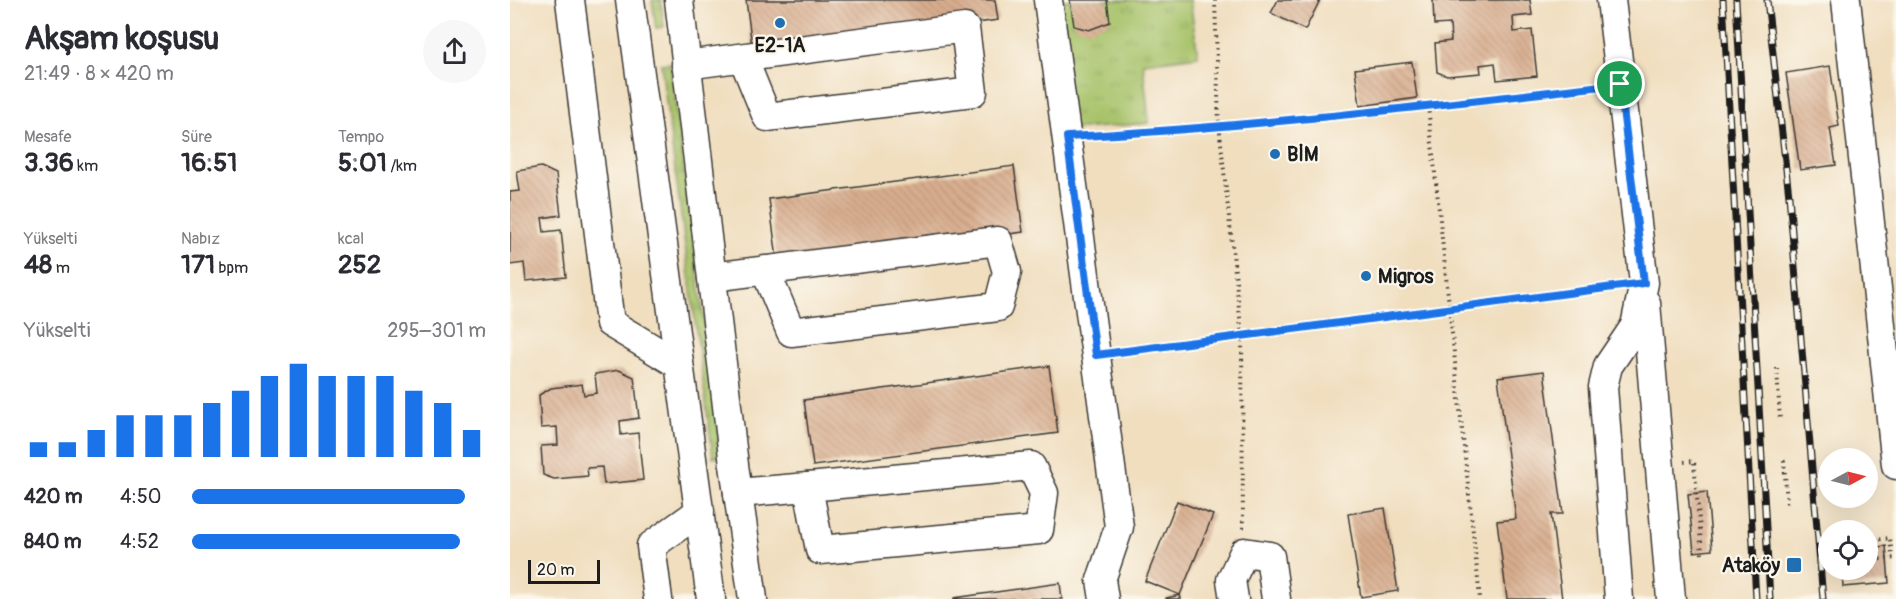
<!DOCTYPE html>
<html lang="tr">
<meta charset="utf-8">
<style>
body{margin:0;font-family:Pangolin,sans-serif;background:#f7f7f7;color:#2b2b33;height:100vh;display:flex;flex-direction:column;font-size:22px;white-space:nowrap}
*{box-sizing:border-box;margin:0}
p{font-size:20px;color:#7c7c81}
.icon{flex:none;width:33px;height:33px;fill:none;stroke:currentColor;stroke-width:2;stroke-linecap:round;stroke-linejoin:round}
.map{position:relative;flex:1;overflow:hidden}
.side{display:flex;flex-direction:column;background:#fff;width:510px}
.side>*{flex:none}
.needle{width:39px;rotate:83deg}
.controls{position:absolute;left:1308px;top:448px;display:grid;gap:12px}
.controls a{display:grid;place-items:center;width:60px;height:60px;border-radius:50%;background:#fff;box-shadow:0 6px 24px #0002;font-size:30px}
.scale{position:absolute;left:18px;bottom:15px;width:72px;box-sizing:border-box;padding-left:6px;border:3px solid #1c1c1c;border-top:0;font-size:16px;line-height:21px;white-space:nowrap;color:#1c1c1c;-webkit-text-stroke:4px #fbf7ec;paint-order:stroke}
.pin{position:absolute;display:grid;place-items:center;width:51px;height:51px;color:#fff;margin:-26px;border:3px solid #fff;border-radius:50%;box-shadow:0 2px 6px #0007}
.round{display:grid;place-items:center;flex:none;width:63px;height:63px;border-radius:32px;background:#f7f7f7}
.summary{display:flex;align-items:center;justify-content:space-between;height:102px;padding:0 24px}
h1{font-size:33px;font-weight:800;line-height:45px}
.stats{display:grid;grid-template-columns:repeat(3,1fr);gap:9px;height:102px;padding:6px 24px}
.stats div{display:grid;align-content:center}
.stats b{font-size:26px;font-weight:800}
.stats small{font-size:16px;font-weight:400}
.stats p{font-size:16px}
.chart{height:168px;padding:12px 24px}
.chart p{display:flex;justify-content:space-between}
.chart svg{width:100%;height:108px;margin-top:6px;stroke:#1a73e8;stroke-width:6}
ul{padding:0 24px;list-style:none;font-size:20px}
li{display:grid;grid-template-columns:96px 72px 1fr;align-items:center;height:45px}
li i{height:15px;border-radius:8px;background:#1a73e8}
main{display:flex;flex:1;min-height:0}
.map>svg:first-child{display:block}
.grass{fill:url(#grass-tufts);stroke:#627043;stroke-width:1.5}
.building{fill:url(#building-back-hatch)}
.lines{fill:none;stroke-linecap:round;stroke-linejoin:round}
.minor-casing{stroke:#3c3934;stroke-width:31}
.path{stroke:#3c3934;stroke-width:4;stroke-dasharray:1.5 4.5;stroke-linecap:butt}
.minor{stroke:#fff;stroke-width:28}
.rail-casing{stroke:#1c1c1c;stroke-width:7}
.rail{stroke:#fbf7ec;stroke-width:4.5;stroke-dasharray:14;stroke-linecap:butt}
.route-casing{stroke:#fff;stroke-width:12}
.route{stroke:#1a73e8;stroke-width:8}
.poi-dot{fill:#1f6fb2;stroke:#fbf7ec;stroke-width:2}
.labels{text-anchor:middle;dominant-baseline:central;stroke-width:4.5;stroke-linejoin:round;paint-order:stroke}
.poi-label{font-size:20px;font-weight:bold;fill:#1c1c1c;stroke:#fbf7ec;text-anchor:start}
</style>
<main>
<section class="side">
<div class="summary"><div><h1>Akşam koşusu</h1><p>21:49 · 8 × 420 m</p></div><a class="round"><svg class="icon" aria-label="share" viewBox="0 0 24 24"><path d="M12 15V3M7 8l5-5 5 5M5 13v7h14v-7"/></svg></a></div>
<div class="stats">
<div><p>Mesafe</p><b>3.36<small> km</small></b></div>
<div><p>Süre</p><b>16:51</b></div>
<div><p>Tempo</p><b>5:01<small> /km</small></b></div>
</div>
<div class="stats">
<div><p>Yükselti</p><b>48<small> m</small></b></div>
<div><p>Nabız</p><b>171<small> bpm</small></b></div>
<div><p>kcal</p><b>252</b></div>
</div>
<div class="chart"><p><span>Yükselti</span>295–301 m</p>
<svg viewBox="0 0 160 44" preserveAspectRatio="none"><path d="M5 44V38M15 44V38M25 44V33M35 44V27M45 44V27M55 44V27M65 44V22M75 44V17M85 44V11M95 44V6M105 44V11M115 44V11M125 44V11M135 44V17M145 44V22M155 44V33"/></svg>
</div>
<ul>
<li><b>420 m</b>4:50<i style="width:93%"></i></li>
<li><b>840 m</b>4:52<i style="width:91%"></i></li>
</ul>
</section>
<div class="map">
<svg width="1386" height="599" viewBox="0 0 1386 599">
<defs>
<pattern id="grass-tufts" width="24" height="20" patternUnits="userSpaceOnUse" patternTransform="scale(1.5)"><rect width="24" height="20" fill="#a7c36a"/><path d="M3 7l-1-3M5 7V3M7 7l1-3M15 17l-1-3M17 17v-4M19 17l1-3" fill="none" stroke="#8fa75b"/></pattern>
<pattern id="building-back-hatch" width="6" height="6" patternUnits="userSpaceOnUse" patternTransform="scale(1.5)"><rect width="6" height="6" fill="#d8ad8e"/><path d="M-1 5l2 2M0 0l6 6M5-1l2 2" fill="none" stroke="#b9947a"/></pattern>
</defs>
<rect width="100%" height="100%" fill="#fbf7ec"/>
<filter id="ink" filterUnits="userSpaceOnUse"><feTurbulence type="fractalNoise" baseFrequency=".0167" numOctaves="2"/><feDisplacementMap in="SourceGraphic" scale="12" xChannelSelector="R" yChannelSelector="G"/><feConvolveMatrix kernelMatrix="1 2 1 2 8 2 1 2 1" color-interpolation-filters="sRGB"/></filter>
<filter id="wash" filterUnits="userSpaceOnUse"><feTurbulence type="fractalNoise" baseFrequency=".008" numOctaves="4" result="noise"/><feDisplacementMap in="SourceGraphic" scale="24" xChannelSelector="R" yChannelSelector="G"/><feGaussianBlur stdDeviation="1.35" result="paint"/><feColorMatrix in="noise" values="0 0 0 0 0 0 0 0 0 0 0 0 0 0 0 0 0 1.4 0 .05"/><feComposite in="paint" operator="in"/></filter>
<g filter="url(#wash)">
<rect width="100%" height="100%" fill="#f0debf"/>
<g class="grass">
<polygon points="142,0 151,0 154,27 146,28"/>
<polygon points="544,0 680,0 688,56 633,63 639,123 561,130"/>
<polygon points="160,63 212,456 203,457 151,64"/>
</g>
<g id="blocks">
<g class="building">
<polygon points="236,0 485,0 488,20 243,54"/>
<polygon points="560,0 597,0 600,22 579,30 564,26"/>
<polygon points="768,0 810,0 795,30 761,13"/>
<polygon points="923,0 1020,0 1022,15 1003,17 1004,32 1022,30 1027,76 987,80 985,63 970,65 971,73 937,76 927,72 925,43 941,41 940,24 924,25"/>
<polygon points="902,62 907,98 850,106 845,69"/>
<polygon points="1320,66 1329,126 1320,128 1326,165 1290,170 1276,73"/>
<polygon points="504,166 513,232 268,266 259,199"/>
<polygon points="31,167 46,174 51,215 32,218 34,232 51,230 56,277 16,281 14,263 0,265 0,192 10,191 7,171"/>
<polygon points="539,366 548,433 303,466 294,400"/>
<polygon points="109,370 124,377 129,418 110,421 111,435 128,433 133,480 94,484 92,467 77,468 78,476 44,479 33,475 31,446 48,445 47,427 31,428 29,395 41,388 72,384 74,395 87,393 85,374"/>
<polygon points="1034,371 1053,514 1041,514 1052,599 997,599 987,521 1006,519 988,377"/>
<polygon points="1197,492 1202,550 1184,552 1178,494"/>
<polygon points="667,501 703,515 670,595 635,581"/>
<polygon points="875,508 888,591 851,597 838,514"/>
<polygon points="1376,546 1379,583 1333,587 1332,570 1358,570 1358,548"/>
<polygon points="550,583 552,599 444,599 444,598"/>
<polygon points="670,595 671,599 656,599 656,598"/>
</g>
</g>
</g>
<g filter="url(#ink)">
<use href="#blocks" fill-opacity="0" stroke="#3c3934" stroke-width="1.5"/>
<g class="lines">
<defs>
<g id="minor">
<polyline points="60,0 100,323 168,364"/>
<polyline points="120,0 201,599"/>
<polyline points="169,0 224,465 243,599"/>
<polyline points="538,0 609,527 591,580 594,599"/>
<polyline points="1101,0 1134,283 1125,326 1098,366 1093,387 1109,599"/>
<polyline points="1336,0 1386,465"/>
<polyline points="176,65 455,28 463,92 257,117 233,58"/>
<polyline points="202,277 488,241 497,272 488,307 281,332 255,270"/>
<polyline points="1136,303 1161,599"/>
<polygon points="521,466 534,493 529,530 310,550 298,487"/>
<polyline points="228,493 298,487"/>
<polyline points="148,599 141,546 190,511"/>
<polyline points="724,599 721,580 734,552 760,556 766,599"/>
</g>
</defs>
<use href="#minor" class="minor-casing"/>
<g class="path">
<polyline points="705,0 709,125 732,336 733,529"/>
<polyline points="918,106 970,599"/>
<polyline points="583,136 918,106 1086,86"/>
<polyline points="611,352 1106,287"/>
<polyline points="1267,368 1270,421"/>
<polyline points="1274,460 1277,504"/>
<polyline points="1174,462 1184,461 1192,555"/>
<polyline points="1358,541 1380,538 1382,558"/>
<polyline points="1358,560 1386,558"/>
</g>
<use href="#minor" class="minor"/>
<defs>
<g id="rail">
<polyline points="1213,0 1246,599"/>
<polyline points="1226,0 1260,599"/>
<polyline points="1257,0 1279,196 1313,599"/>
</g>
</defs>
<use href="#rail" class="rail-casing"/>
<use href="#rail" class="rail"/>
</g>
</g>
<g class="lines" filter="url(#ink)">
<defs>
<path id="route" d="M1110,84L1134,283L586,355L557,137C742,127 926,105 1110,84Z"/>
</defs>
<use href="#route" class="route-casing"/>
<use href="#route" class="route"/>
</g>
<g class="poi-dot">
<circle cx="270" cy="23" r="6"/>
<circle cx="765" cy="154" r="6"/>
<circle cx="856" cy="276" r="6"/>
<rect x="1276" y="557" width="16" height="16" rx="3"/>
</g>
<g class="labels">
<g class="poi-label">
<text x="270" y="45" text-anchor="middle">E2-1A</text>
<text x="777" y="154">BİM</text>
<text x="868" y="276">Migros</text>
<text x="1270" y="565" text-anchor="end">Ataköy</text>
</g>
</g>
</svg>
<div class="controls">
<a><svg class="needle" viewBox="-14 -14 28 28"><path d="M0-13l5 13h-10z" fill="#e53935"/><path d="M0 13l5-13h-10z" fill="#7c7c81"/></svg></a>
<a><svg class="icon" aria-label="locate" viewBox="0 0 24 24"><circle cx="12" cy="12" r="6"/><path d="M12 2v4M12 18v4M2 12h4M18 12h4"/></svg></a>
</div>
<div class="scale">20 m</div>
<div class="pin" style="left:1110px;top:84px;background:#1e9e55"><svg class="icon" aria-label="arrive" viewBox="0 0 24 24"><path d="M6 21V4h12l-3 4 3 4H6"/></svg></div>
</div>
</main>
